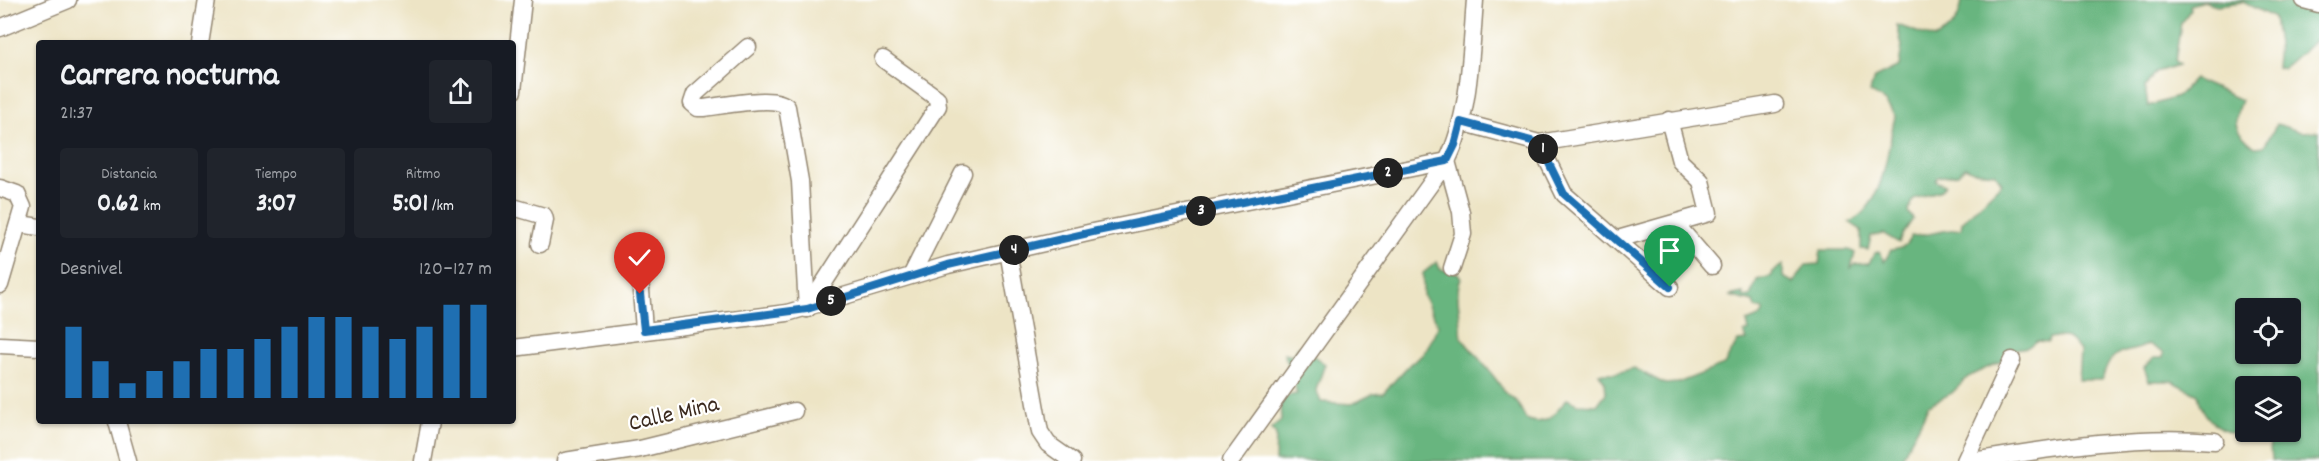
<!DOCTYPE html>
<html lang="es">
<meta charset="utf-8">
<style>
body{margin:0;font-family:Dekko,sans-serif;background:#20242c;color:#f1f3f6;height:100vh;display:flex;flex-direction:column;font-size:22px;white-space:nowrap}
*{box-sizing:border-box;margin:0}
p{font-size:20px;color:#9ea1a6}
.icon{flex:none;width:33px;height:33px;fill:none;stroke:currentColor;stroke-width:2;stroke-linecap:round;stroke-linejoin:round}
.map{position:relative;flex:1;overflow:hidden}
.side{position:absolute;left:36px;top:40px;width:480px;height:384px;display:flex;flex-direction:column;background:#171b24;border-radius:6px;box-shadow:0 2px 4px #0004}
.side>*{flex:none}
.controls{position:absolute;left:2235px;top:298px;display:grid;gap:12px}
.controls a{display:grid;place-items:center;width:66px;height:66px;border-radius:6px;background:#171b24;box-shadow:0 2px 4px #0004;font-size:30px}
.pin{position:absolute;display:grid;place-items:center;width:51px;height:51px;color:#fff;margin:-62px -26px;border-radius:50% 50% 50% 0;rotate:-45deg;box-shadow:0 0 6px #0007}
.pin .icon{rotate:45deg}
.km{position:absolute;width:30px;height:30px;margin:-15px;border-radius:50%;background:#222;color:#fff;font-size:16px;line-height:30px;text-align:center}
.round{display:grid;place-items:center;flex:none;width:63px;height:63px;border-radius:6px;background:#20242c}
.overview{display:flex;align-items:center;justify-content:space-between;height:102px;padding:0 24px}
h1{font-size:33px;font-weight:700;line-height:45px}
.stats{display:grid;grid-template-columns:repeat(3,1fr);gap:9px;height:102px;padding:6px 24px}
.stats div{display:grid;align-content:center;border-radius:6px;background:#20242c;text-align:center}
.stats b{font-size:26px;font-weight:700}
.stats small{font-size:16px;font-weight:400}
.stats p{font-size:16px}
.chart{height:168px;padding:12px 24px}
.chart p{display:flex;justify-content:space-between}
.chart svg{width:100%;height:108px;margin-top:6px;stroke:#1f6fb2;stroke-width:6}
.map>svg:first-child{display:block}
.forest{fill:#67b57f;stroke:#51704e;stroke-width:1.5;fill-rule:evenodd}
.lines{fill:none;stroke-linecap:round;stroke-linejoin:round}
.minor-casing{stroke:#948772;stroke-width:19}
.minor{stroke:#fff;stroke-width:16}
.route-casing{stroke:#fff;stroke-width:12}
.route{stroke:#1f6fb2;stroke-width:8}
.labels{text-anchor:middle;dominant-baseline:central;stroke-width:4.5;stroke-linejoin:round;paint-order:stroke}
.street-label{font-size:24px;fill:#3b2a1e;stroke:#fff}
</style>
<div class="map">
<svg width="2319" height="461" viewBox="0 0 2319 461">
<rect width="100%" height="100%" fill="#fff"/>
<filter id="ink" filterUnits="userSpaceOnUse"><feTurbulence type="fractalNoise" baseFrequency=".0167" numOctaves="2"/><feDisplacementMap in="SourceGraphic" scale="12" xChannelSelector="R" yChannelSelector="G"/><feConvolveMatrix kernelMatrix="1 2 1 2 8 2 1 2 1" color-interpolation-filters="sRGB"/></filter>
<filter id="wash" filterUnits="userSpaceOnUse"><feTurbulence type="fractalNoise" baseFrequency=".008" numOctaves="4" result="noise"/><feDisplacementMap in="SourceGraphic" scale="24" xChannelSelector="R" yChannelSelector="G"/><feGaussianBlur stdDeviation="1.35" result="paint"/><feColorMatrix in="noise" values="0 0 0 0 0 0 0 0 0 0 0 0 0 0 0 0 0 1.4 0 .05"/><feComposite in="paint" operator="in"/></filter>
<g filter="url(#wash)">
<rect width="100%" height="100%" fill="#ede4c5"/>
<path class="forest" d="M1962,0H2265C2287,7 2298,0 2319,0V37L2283,69L2276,67L2278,44L2274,18L2243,2L2217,5L2203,1L2190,5L2191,9L2181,23L2175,61L2179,65L2156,72L2145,87L2148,106L2177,97L2194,79L2241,100C2232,124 2234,131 2255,147L2264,146L2277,124L2301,132L2319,131V461H2271L2269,432H2290V387H2246V432H2267C2237,441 2203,428 2198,394L2172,381H2149L2144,368L2154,358H2163L2164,353L2149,344C2122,358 2113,343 2102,380H2078L2080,351C2070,337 2067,335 2049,338L2048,342L2036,341L2028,347L2015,349L2010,357L1968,377L1952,393L1928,405C1922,425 1908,441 1901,461H1275L1276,435L1271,429L1281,421L1280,403L1286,396L1297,394L1284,353L1292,356L1299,346L1325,364L1316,390L1321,402L1352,404L1373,394L1383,393L1411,363C1424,358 1433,338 1438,325L1423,295V273L1437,262L1440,269L1458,273L1461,278C1453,297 1463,316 1461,337C1469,348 1502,383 1503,391L1517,402L1526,419C1546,428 1555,414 1567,399L1578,404L1597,405L1606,393L1605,382L1599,373H1617L1634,368L1665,384L1678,383L1724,365L1738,341L1747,340L1744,333L1749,331L1747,322L1761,316L1764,310L1755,308L1753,302L1729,296L1743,293L1744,297L1750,296L1757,280L1772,276L1773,271L1783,265V277L1794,283L1806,265L1819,264L1821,250H1849L1855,253L1851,268L1856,264L1869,263L1875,253L1880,251L1884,262L1891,250C1903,249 1906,246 1911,236C1929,236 1943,229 1961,229L1962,222L2002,183L1995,173L1973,171L1965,167L1958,174L1938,177L1936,181L1945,185L1941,190L1914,199L1908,212L1913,219L1902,235L1899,243L1884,234L1871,236L1868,250L1861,249V230L1849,222C1885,207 1887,149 1895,116L1885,102L1870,92L1874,78L1899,66L1902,46L1897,25L1934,38C1952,30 1960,20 1962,0ZM2246,309H2290V354H2246Z"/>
</g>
<g filter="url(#ink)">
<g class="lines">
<defs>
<g id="minor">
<polyline points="2304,0 2319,4"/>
<polyline points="0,28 68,0"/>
<polyline points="200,44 207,0"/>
<path d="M748,47L695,94L692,103L698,108H704C722,106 776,94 787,107L800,181L807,309"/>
<polyline points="513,91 523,0"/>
<polyline points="1461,122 1539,143 1775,104"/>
<polyline points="1539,143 1564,194 1670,287"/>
<polyline points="1447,161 1461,212 1463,234 1452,268"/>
<polyline points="0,188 17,194 23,207 0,285"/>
<polyline points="513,207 544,216 545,220 540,244"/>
<polyline points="1675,223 1712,266"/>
<polyline points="20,224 39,227"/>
<polyline points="1618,239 1709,213 1701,181 1680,161 1669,120"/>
<polyline points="1008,251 1040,432 1048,444 1072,461"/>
<polyline points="912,274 963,173"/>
<polyline points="640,277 644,330"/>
<polyline points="807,309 938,106 937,98 883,59"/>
<polyline points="0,345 39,347"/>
<polyline points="513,348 787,313 948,265 1097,231 1447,161"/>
<polyline points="117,422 128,461"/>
<polyline points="423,461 430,422"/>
<polyline points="565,461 640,449 794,411"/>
<path d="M1231,461L1447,161C1470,116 1471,50 1475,0"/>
<polyline points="1965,461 2012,360"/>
<path d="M1973,461C2053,448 2134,434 2215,441"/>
</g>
</defs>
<use href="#minor" class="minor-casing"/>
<use href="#minor" class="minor"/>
</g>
</g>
<g class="lines" filter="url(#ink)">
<defs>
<polyline id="route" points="640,294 644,330 807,309 948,265 1097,231 1447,161 1455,145 1461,122 1539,143 1564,194 1670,287"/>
</defs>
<use href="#route" class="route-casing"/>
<use href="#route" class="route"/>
</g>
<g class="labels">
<g class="street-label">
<text transform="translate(674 415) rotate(-13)">Calle Mina</text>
</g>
</g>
</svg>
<div class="controls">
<a><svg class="icon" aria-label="locate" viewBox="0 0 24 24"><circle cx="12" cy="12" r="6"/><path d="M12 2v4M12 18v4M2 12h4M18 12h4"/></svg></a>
<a><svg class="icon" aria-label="layers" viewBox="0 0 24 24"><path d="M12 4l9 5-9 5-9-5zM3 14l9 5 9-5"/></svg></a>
</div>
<div class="pin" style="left:1670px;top:287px;background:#1e9e55"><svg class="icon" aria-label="arrive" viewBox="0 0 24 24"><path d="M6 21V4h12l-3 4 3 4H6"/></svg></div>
<div class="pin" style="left:640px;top:294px;background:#d93025"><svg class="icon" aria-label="check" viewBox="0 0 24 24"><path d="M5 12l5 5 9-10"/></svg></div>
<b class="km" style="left:1543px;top:149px">1</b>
<b class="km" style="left:1388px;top:173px">2</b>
<b class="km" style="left:1201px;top:211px">3</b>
<b class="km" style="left:1014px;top:250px">4</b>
<b class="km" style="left:831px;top:301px">5</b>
<section class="side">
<div class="overview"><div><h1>Carrera nocturna</h1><p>21:37</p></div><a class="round"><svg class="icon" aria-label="share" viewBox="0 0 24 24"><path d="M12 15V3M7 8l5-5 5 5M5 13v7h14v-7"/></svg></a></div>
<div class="stats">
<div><p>Distancia</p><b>0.62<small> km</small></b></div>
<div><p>Tiempo</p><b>3:07</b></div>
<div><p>Ritmo</p><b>5:01<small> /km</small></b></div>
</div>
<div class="chart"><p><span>Desnivel</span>120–127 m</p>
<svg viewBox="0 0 160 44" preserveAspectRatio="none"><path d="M5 44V15M15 44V29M25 44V38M35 44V33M45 44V29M55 44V24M65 44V24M75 44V20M85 44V15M95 44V11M105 44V11M115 44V15M125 44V20M135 44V15M145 44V6M155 44V6"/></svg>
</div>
</section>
</div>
